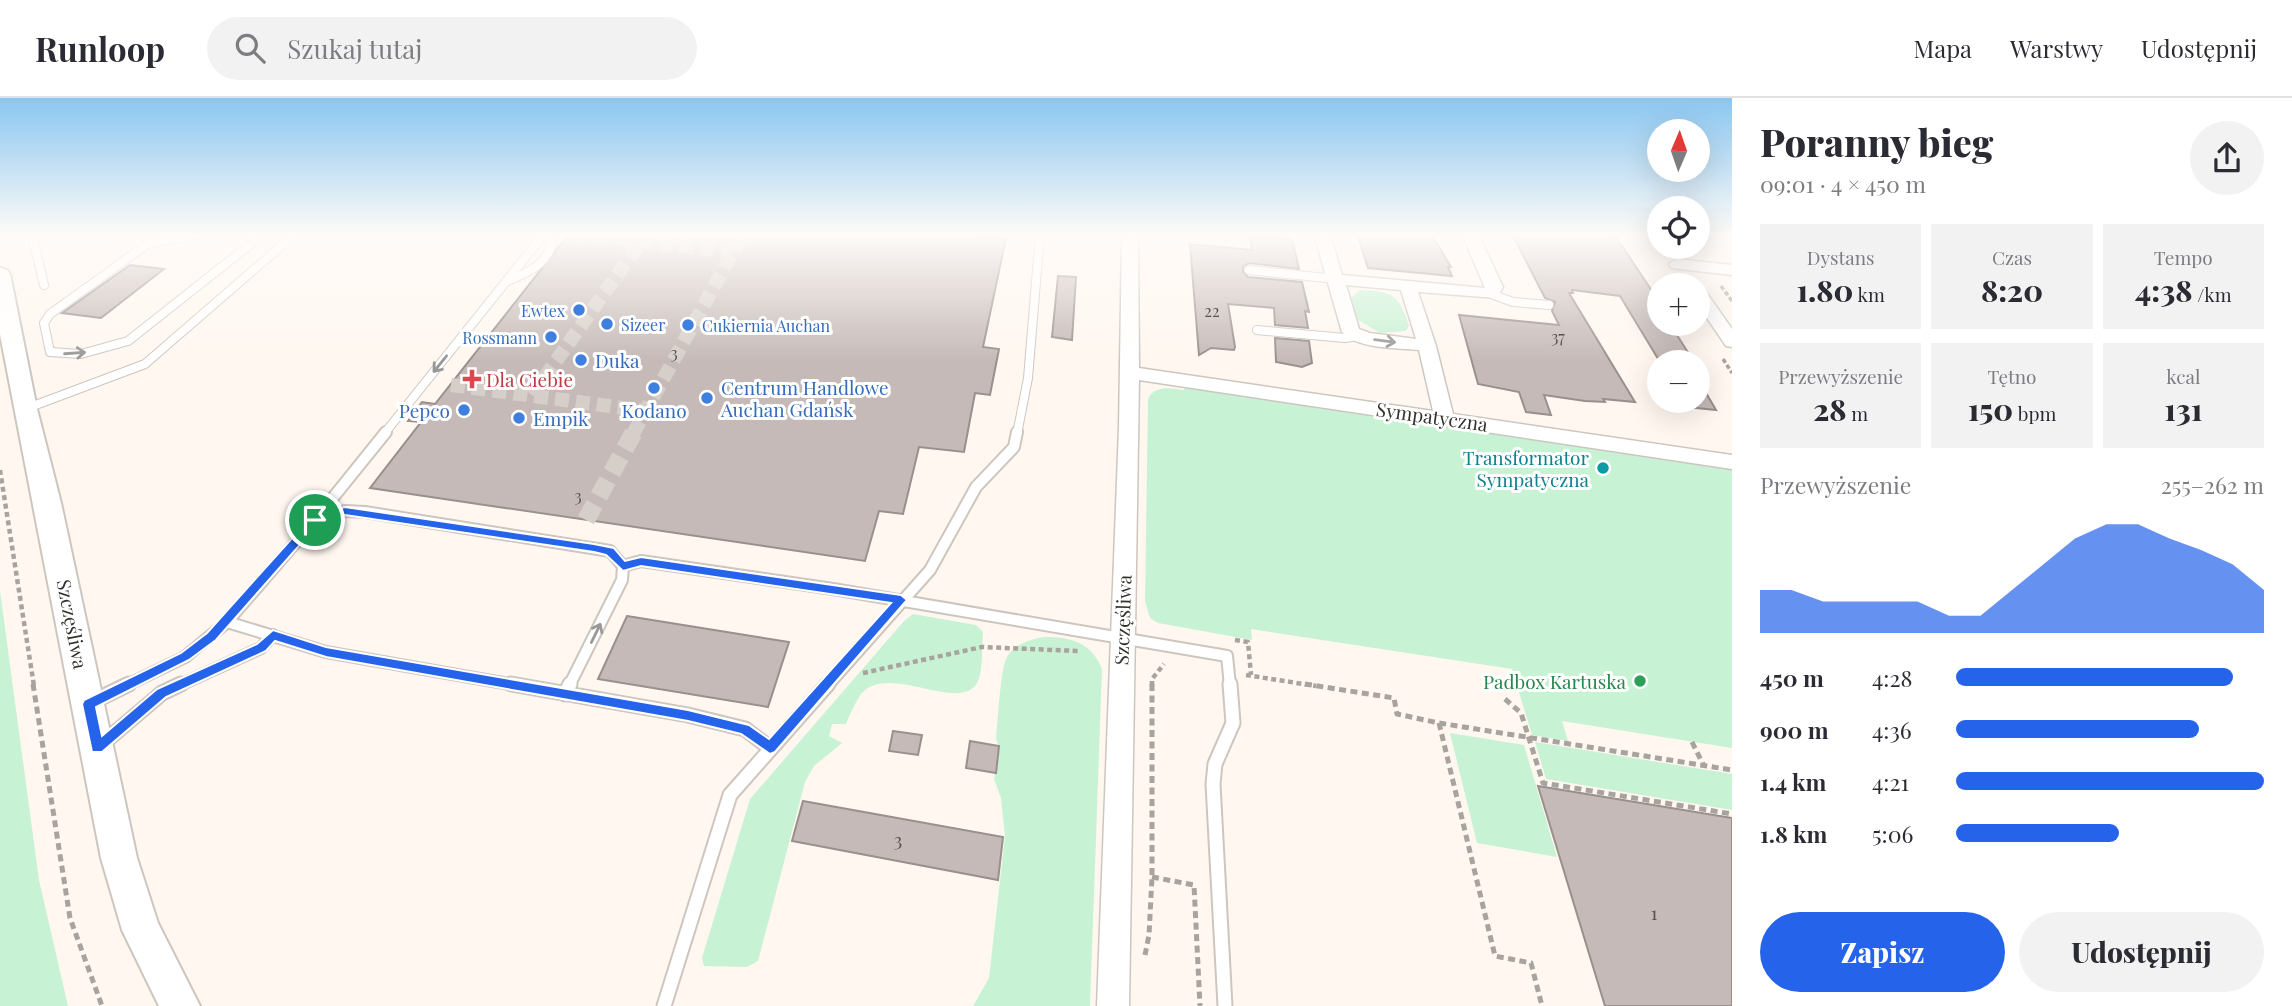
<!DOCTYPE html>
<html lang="pl">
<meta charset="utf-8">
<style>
body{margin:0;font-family:"Playfair Display",serif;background:#f2f2f3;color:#2b2b33;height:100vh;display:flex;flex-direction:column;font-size:26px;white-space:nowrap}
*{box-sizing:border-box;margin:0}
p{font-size:23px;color:#7c7c81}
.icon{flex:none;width:38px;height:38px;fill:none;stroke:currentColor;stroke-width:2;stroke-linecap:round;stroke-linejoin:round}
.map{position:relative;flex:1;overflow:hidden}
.panel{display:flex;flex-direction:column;background:#fff;width:560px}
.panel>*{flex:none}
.needle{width:46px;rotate:2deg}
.buttons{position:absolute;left:1647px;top:21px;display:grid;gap:14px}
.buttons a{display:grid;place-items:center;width:63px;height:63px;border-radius:50%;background:#fff;box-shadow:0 7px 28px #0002;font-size:35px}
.pin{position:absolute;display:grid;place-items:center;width:60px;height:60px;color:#fff;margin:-30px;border:4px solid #fff;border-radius:50%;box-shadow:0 2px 7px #0007}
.round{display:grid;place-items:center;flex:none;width:74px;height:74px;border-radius:37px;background:#f2f2f3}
.head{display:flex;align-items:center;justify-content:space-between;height:119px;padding:0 28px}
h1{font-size:38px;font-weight:800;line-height:52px}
.stats{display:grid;grid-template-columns:repeat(3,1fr);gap:10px;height:119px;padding:7px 28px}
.stats div{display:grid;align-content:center;border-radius:0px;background:#f2f2f3;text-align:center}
.stats b{font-size:30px;font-weight:800}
.stats small{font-size:19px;font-weight:400}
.stats p{font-size:19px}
.chart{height:196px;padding:14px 28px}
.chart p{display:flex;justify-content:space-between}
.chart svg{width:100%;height:126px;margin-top:7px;fill:#2563eb;opacity:.7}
.primary-button{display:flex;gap:14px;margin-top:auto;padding:14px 28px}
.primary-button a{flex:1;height:80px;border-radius:42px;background:#2563eb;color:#fff;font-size:28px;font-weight:800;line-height:80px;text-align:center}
.primary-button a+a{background:#f2f2f3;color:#2b2b33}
ul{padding:0 28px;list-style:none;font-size:23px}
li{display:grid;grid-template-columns:112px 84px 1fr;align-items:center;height:52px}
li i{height:18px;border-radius:9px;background:#2563eb}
header{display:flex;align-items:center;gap:42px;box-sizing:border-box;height:98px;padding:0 35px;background:#fff;border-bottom:2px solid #e1e1e2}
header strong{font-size:33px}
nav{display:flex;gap:38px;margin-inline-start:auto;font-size:24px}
.search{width:490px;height:63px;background:#f2f2f3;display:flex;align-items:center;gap:18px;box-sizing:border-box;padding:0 24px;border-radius:38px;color:#7c7c81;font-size:26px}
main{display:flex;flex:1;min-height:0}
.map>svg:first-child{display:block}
.green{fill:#c8f2d4}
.building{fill:#c5bab8;stroke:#998f8d;stroke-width:2}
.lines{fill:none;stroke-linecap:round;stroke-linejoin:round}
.pedestrian-tunnel-far1{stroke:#d6cfc9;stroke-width:14;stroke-dasharray:14 7;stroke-linecap:butt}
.pedestrian-tunnel{stroke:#d6cfc9;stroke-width:18;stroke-dasharray:18 9;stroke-linecap:butt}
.service-far2-casing{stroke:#cdc6bf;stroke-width:10}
.service-far1-casing{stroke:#cdc6bf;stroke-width:14}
.service-casing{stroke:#cdc6bf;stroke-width:17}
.minor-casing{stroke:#cdc6bf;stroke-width:3}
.tertiary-casing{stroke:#cdc6bf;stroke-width:4}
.path-far2{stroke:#a8a39e;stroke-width:3.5;stroke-dasharray:4.5 2.5;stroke-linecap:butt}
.path-far1{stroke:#a8a39e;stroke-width:4.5;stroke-dasharray:5 3.5;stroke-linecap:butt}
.path{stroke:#a8a39e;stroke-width:5;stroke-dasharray:7 4.5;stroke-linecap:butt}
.service-far2{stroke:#fff;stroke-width:8}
.service-far1{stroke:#fff;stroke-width:10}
.service{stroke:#fff;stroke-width:13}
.minor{fill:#fff;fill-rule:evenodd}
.tertiary{fill:#fff;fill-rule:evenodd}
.oneway{stroke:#999896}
.route{fill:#2563eb;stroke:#fff;stroke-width:2;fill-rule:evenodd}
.shop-dot{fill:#3f7fe0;stroke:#fff;stroke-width:2.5}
.health-dot{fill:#e0444e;stroke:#fff;stroke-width:2.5}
.culture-dot{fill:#0f9aa8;stroke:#fff;stroke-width:2.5}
.leisure-dot{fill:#2e9e5b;stroke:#fff;stroke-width:2.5}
.labels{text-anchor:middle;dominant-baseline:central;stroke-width:6;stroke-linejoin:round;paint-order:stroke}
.far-shop-label{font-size:16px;fill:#366cbe;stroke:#fff;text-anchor:end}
.number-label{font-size:16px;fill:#585350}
.shop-label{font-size:19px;fill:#366cbe;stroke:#fff;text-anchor:start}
.health-label{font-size:19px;fill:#be3a42;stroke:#fff;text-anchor:start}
.street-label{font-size:19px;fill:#33312e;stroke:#fff}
.culture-label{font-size:19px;fill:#0d838f;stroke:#fff;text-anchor:end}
.leisure-label{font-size:19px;fill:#27864d;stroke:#fff;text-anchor:end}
.near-number-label{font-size:19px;fill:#585350}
</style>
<header>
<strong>Runloop</strong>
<div class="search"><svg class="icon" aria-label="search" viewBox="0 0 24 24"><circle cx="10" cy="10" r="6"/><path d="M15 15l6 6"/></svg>Szukaj tutaj</div>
<nav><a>Mapa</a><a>Warstwy</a><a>Udostępnij</a></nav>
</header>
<main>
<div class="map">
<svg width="1732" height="908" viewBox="0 0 1732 908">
<rect width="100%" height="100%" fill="#fff7f0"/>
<g class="green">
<path d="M1360,192C1393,193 1399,197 1409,228L1406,233L1380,235L1358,222L1351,200Z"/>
<path d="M1185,287L1732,371V650L1562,623L1568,643L1532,637L1512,571L1251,531L1252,542L1158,525L1150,520L1145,503L1148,301C1154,287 1171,290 1184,292Z"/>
<polygon points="0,493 39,782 68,908 0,908"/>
<path d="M913,516L976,527L983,534C982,546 983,573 978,583C962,618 888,563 861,596C855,605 850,616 846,626H832L829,638L842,645L814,668L805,684L758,863L747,869L704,868L702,860L750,701L904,523Z"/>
<path d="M1045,539C1072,539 1092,545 1102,571L1090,908H973L989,880L1005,738L1001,700L994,681L999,648L996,641C998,624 1000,572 1007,559C1014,546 1031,541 1045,539Z"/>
<polygon points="1450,635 1524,647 1557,759 1477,745"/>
<polygon points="1535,644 1732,676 1732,712 1546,681"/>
</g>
<g class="building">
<polygon points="569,136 972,136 1006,140 983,249 999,251 990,297 975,295 964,354 919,349 903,416 879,413 865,463 370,390 421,324 408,323 422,304 435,306"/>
<polygon points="1357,136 1431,136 1451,169 1448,169 1452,178 1368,170"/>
<polygon points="1512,136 1614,136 1658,202 1655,202 1659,209 1659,226 1670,226 1694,264 1660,264 1620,198 1572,192 1573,195 1569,195 1635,304 1603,301 1605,304 1585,303 1544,297 1551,317 1526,314 1519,294 1478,286 1459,217 1559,227 1552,213 1555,204 1545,200"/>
<polygon points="1250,137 1292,140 1299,171 1249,165 1243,169 1243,174 1248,179 1302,184 1309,214 1305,213 1308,230 1275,227 1274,210 1228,206 1235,249 1234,252 1211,250 1199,257 1190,146 1252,152"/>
<polygon points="130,167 164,171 101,220 62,215"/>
<polygon points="1058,178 1076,179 1072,242 1052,239"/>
<polygon points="1275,240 1309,243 1312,265 1302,269 1276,264"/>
<polygon points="1698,281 1716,312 1687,309 1683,303 1698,303"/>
<polygon points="627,518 789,544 768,609 598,581"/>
<polygon points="893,633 922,637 918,657 889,653"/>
<polygon points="970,643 999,648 996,675 966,670"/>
<polygon points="1538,688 1732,720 1732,908 1605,908"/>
<polygon points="803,703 1003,739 998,782 792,743"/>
</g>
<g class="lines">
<g class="pedestrian-tunnel-far1">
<polyline points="575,136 733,154"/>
<polyline points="451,287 646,313"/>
<polyline points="532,297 646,136"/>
<polyline points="633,336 743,136"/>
</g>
<polyline class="pedestrian-tunnel" points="586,422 634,334"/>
<defs>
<g id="service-far2">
<polyline points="32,136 44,187"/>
<polyline points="201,136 149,145 50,216 44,225 50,254 81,256 128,243 252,145 253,139 238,136"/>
<polyline points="1249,172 1336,181"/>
<path d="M507,183C528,175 548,166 553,142L547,136"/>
<polyline points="1491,196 1513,204 1549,207"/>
<polyline points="1257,232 1345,240 1358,238"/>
<polyline points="25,311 145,266 295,136"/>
<polyline points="384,336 544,136"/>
<polyline points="1017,336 1028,280 1040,136"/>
</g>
<g id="service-far1">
<polyline points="315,422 345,413 365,414 610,453 623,468 622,482 569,588"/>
<polyline points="623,468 641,463 833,491 1227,558 1230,588"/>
<polyline points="227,524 326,554 521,588"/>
<polyline points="125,588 185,559 227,524 315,422 386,334"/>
<polyline points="178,588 261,550 273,537"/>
<polyline points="827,588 930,472 976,389 1014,349 1017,334"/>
</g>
<g id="service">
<polyline points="511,586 688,617 745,631 770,650"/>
<polyline points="565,596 570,586"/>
<polyline points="92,604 129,586"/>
<polyline points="102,646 162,595 181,586"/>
<polyline points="664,908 730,697 828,586"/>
<polyline points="1225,908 1213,686 1215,666 1233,625 1230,586"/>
</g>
<g id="minor">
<path d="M1122,136H1138L1139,270L1433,313L1419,252C1397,250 1357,251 1342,234L1314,136H1330L1342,177L1485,190L1462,136H1478L1503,189L1497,200L1418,194L1436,248L1453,316L1732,357V371L1139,282L1129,908H1097L1119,329ZM1346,187L1401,192L1416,241L1370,235L1359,231Z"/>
<polygon points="1648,136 1659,136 1659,146 1653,144"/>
<polygon points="1677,161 1732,167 1732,177 1671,170 1669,166"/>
<polygon points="1698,190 1704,191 1732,231 1732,249 1726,248 1698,207"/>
</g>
<polygon id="tertiary" points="0,170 7,172 10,176 37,311 61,405 137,760 158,825 200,908 159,908 122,832 101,760 0,236"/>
</defs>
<use href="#service-far2" class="service-far2-casing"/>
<use href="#service-far1" class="service-far1-casing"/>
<use href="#service" class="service-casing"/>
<use href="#minor" class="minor-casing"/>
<use href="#tertiary" class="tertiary-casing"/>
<g class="path-far2">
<polyline points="1698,142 1708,143"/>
<polyline points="1721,188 1732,203"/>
<polyline points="1723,261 1732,275"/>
</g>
<g class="path-far1">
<polyline points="0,372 34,588"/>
<polyline points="1235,542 1248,544 1251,577"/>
<polyline points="863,575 982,549 1079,553"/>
<polyline points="1246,577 1316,588"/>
<polyline points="1152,588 1152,581 1164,566"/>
</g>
<g class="path">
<polyline points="33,586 70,820 102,908"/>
<polyline points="1305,586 1394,600 1397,616 1439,625 1732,672"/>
<polyline points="1505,601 1521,615 1543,685 1732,716"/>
<polyline points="1439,625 1495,858 1531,865 1542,908"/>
<polyline points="1692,644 1703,666"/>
<polyline points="1152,779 1194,787 1200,908"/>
<polyline points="1145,857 1149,837 1152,779 1152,586"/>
</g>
<use href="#service-far2" class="service-far2"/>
<use href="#service-far1" class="service-far1"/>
<use href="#service" class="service"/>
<use href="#minor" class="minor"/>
<use href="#tertiary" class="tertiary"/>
</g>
<defs><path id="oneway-shaft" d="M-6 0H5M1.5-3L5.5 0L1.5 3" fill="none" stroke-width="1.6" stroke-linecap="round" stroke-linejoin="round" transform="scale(1.75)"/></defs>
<g class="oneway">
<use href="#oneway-shaft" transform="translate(1385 243) rotate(7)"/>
<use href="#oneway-shaft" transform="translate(75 255) rotate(-4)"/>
<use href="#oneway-shaft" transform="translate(440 266) rotate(129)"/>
<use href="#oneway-shaft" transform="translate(596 535) rotate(-64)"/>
</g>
<linearGradient id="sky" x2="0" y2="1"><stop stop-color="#8ac6f0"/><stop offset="0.52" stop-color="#fffbf8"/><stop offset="1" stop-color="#fffbf8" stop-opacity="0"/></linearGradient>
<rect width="1732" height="263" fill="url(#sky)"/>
<path class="route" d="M345,409L594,446L614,450L625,463L641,459L901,497L907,502L775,654L770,656L741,636L688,623L326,559L275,543L266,553L166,599L102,654H92L82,606L84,602L181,555L207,535L311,419ZM345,417L594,454L606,457L623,473L641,468L891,505L769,641L749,627L688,612L326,549L273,532L257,546L157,591L102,638L96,609L189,562L216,542L319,425Z"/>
<g class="shop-dot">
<circle cx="579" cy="212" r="7"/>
<circle cx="607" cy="226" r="7"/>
<circle cx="688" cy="227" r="7"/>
<circle cx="551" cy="239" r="7"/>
<circle cx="581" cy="262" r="7"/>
<circle cx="654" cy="290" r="7"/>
<circle cx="707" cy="300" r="7"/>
<circle cx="464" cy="312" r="7"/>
<circle cx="519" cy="320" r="7"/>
</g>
<path class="health-dot" d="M468.5 270.5h7v7h7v7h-7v7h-7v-7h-7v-7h7z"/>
<circle class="culture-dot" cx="1603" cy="370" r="7"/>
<circle class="leisure-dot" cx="1640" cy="583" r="7"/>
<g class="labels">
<g class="far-shop-label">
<text x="565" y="212">Ewtex</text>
<text x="621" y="226" text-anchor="start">Sizeer</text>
<text x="702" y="227" text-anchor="start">Cukiernia Auchan</text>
<text x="537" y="239">Rossmann</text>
</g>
<g class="number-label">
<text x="1212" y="212">22</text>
<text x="1558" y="238">37</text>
<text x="674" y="254">3</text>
<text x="578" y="397">3</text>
</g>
<g class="shop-label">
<text x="595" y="262">Duka</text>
<text x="721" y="289">Centrum Handlowe<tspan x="721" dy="22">Auchan Gdańsk</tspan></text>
<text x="450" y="312" text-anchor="end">Pepco</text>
<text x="654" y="312" text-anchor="middle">Kodano</text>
<text x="533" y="320">Empik</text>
</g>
<g class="health-label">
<text x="486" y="281">Dla Ciebie</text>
</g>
<g class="street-label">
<text transform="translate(1432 318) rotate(8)">Sympatyczna</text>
<text transform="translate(1122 522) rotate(-88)">Szczęśliwa</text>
<text transform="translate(73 526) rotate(79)">Szczęśliwa</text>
</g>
<g class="culture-label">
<text x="1589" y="359">Transformator<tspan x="1589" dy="22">Sympatyczna</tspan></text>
</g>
<g class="leisure-label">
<text x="1626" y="583">Padbox Kartuska</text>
</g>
<g class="near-number-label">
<text x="898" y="741">3</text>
<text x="1654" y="814">1</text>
</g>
</g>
</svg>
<div class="buttons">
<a><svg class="needle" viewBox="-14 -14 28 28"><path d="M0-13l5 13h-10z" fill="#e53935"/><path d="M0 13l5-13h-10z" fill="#7c7c81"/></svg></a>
<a><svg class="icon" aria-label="locate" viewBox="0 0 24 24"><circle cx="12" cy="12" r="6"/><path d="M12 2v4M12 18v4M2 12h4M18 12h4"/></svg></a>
<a>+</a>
<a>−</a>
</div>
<div class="pin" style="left:315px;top:422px;background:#1e9e55"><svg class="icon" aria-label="arrive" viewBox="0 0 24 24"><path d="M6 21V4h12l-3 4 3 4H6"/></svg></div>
</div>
<section class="panel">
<div class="head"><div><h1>Poranny bieg</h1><p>09:01 · 4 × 450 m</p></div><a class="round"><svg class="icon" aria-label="share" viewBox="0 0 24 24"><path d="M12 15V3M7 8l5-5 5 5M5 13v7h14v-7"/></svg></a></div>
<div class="stats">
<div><p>Dystans</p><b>1.80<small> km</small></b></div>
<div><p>Czas</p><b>8:20</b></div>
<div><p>Tempo</p><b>4:38<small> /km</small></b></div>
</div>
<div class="stats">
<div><p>Przewyższenie</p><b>28<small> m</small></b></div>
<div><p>Tętno</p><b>150<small> bpm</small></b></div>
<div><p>kcal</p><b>131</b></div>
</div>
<div class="chart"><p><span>Przewyższenie</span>255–262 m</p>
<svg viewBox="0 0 160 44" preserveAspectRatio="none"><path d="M0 44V29L10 29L20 33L30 33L40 33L50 33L60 38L70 38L80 29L90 20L100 11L110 6L120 6L130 11L140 15L150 20L160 29V44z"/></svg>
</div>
<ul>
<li><b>450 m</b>4:28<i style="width:90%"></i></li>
<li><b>900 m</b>4:36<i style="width:79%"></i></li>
<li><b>1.4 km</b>4:21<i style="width:100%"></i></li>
<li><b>1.8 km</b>5:06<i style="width:53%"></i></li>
</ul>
<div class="primary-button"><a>Zapisz</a><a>Udostępnij</a></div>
</section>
</main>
